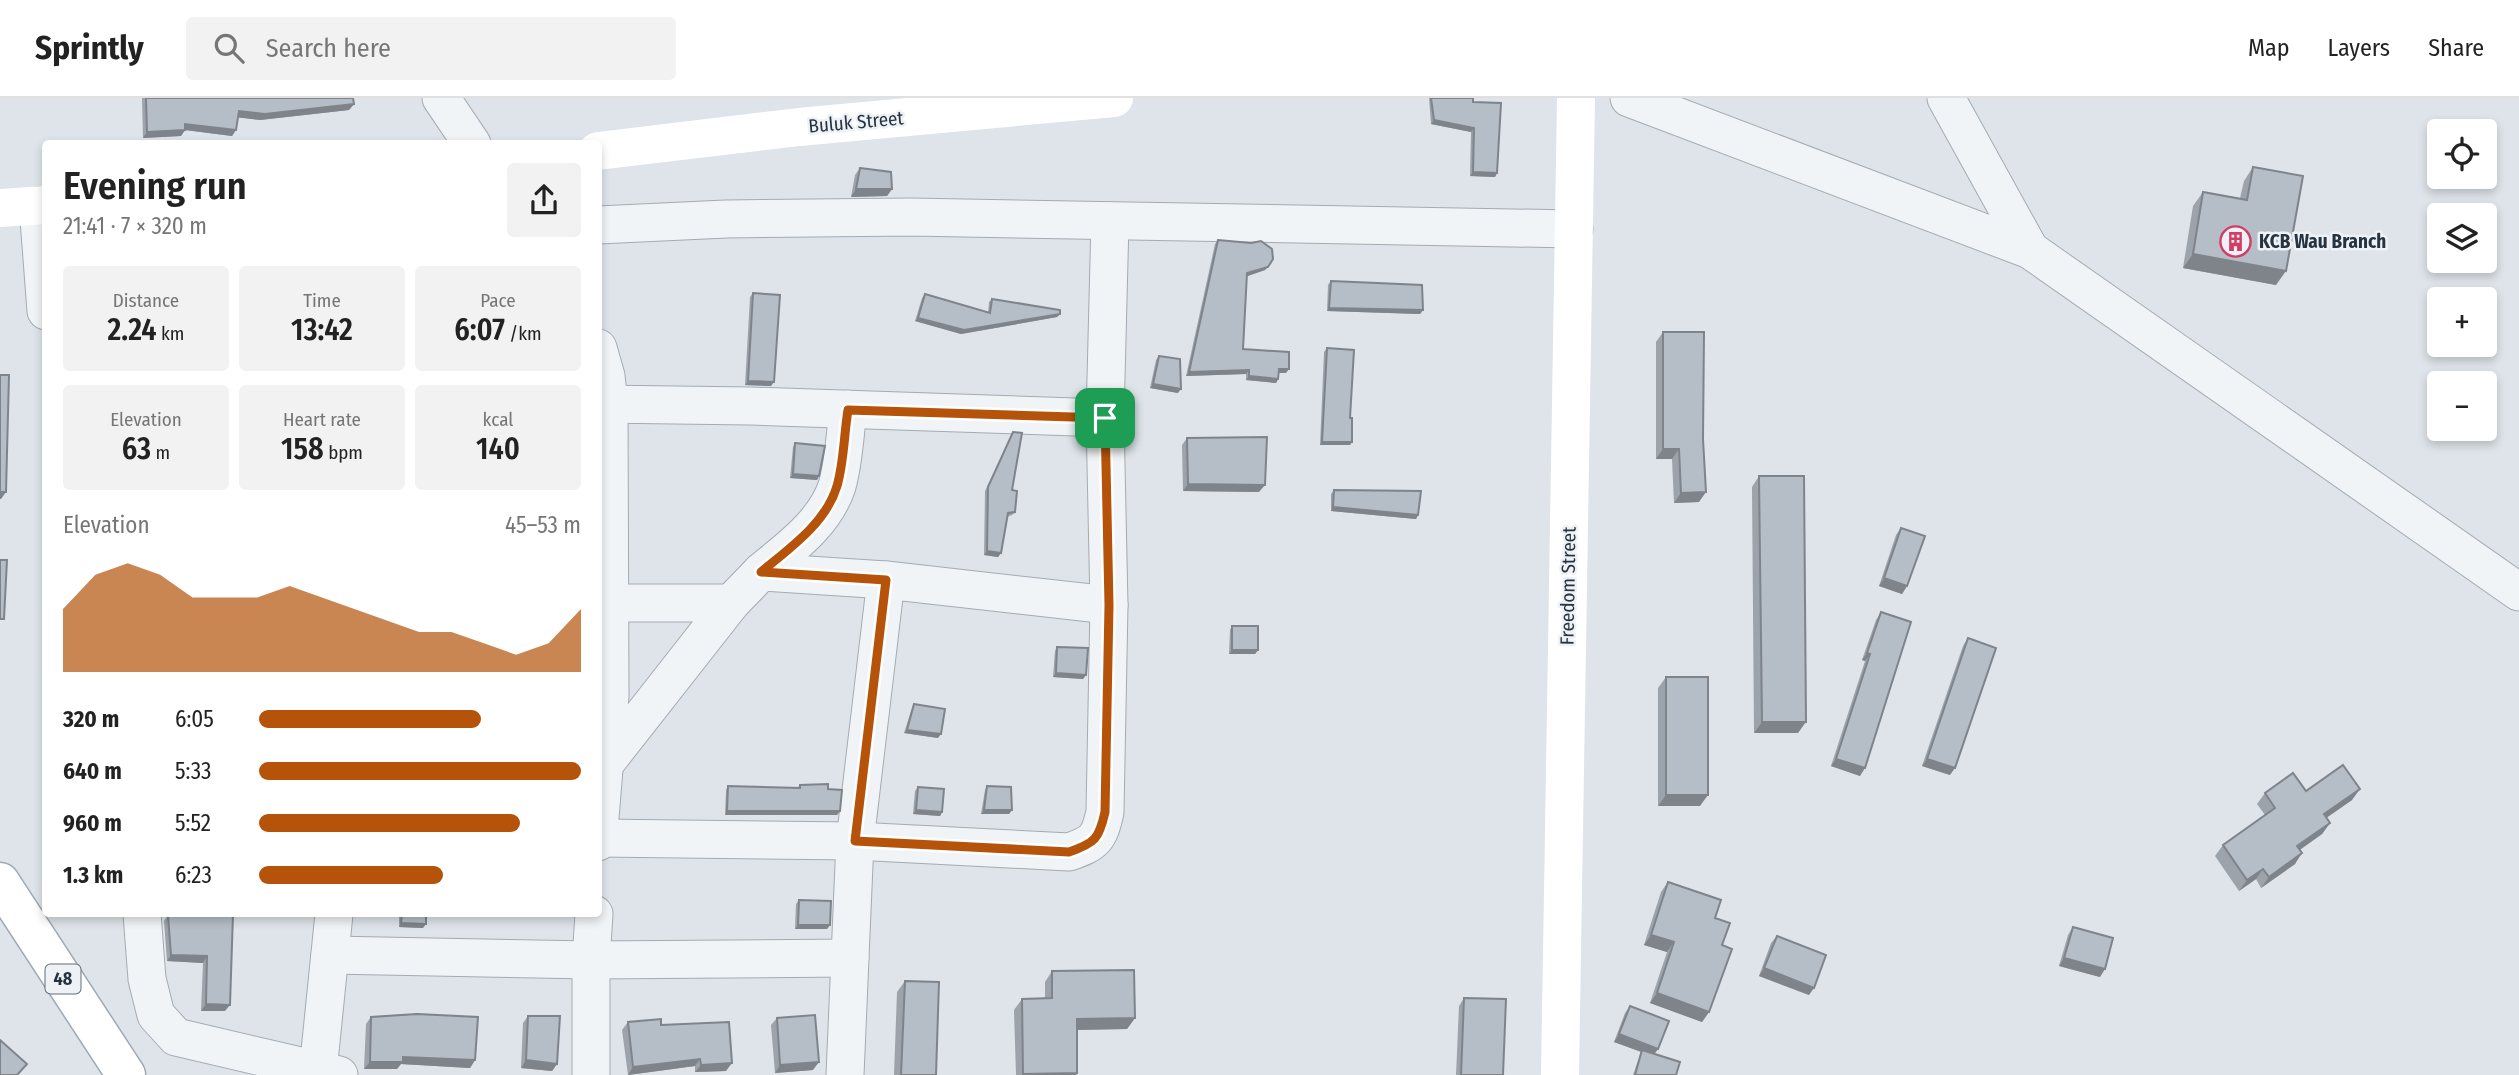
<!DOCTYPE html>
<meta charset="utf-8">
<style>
body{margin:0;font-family:"Fira Sans Condensed",sans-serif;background:#f2f2f2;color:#222;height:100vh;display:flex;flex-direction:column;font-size:26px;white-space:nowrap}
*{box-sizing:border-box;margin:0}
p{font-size:23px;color:#767676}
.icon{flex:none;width:38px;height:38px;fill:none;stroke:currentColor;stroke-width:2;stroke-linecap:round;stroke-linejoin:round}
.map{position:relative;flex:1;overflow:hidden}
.side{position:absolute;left:42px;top:42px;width:560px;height:777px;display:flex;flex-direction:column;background:#fff;border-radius:7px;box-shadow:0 4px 10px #0003}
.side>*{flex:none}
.controls{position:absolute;left:2427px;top:21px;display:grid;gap:14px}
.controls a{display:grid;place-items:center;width:70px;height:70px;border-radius:7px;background:#fff;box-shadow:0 4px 10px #0003;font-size:35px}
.pin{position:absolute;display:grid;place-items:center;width:60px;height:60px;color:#fff;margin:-30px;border-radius:14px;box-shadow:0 4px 10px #0006}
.round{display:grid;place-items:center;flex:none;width:74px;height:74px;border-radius:7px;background:#f2f2f2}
.headline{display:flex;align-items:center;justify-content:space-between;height:119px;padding:0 21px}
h1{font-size:38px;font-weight:600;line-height:52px}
.stats{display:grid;grid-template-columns:repeat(3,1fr);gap:10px;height:119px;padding:7px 21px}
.stats div{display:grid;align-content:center;border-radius:7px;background:#f2f2f2;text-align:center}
.stats b{font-size:30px;font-weight:600}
.stats small{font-size:19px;font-weight:400}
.stats p{font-size:19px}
.chart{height:196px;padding:14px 21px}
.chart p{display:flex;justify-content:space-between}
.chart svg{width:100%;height:126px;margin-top:7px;fill:#b45309;opacity:.7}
ul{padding:0 21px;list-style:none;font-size:23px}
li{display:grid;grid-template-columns:112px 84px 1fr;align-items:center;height:52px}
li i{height:18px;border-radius:9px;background:#b45309}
header{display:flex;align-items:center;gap:42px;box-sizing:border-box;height:98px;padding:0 35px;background:#fff;border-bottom:2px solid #e0e0e0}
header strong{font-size:33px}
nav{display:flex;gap:38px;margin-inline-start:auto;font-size:24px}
.search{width:490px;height:63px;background:#f2f2f2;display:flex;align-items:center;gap:18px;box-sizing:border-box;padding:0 24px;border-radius:7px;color:#767676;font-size:26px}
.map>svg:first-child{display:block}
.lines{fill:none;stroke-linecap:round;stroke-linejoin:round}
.street-casing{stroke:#a3abb3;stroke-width:39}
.primary-casing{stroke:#9da9b5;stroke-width:41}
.street{stroke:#f1f4f7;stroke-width:37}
.secondary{stroke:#fff;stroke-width:38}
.primary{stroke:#fff;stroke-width:38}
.wall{fill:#9ca3aa}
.shaded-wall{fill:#7f848b}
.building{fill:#b5bdc6;stroke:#7f848b;stroke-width:2}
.route-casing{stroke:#fff;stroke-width:14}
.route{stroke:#b45309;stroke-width:9}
.labels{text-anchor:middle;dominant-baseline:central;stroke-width:5;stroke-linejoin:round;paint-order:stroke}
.shield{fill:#eef2f6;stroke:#626c77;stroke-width:2}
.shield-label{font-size:18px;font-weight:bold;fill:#263340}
.street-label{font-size:19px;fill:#263340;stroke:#eef2f6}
.poi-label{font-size:19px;font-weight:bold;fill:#263340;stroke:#eef2f6;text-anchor:start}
</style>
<header>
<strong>Sprintly</strong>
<div class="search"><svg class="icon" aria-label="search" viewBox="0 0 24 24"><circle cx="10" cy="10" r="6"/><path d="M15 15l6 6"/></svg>Search here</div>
<nav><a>Map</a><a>Layers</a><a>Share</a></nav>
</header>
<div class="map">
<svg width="2519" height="977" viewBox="0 0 2519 977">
<rect width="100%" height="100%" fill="#dee4e9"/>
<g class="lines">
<defs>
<g id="street">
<polyline points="441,0 472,46"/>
<polyline points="1629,0 2030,152 2519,494"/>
<polyline points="1946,0 2030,152"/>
<polyline points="38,108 46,213"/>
<polyline points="598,127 726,121 911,119 1574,131"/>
<polyline points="598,250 606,278 609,306 610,598 598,744"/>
<polyline points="598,306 751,308 1105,320"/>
<path d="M761,474C790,450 825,425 837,388C844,364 845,336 848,311"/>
<polyline points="610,505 731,505"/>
<polyline points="607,663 731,505 761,474 886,482 1109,507"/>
<path d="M598,740L855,743L1069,754C1095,745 1099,741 1105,714L1109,507L1105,320L1110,123"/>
<polyline points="142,816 147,881 156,917 176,939 339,977"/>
<polyline points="330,857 591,862 850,860"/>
<polyline points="318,973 334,816"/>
<polyline points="591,977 591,862 594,816"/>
<polyline points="845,977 855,743 886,482"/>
</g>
<polyline id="primary" points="0,784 126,977"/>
</defs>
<use href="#street" class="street-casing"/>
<use href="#primary" class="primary-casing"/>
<use href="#street" class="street"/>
<g class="secondary">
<polyline points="598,53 799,29 1114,0"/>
<polyline points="0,110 46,107"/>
<polyline points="1560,977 1576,0"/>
</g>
<use href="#primary" class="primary"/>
</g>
<g class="wall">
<polygon points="142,0 353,0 354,6 349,12 260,22 238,19 236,32 232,38 185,32 181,38 143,40"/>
<polygon points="1429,0 1473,0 1473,4 1497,75 1495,79 1470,78 1471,34 1431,26"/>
<polygon points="2253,69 2276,187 2183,170 2193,108 2203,94 2240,100 2244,83"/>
<polygon points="860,70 892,91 887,98 851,99 855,77"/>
<polygon points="1218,142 1265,172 1247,178 1243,251 1286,275 1279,275 1278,281 1276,285 1246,282 1246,276 1186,278 1215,146"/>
<polygon points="1331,183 1423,212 1420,216 1327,213 1328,187"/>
<polygon points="753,195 771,288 745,287 750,199"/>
<polygon points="925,196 988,215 989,204 992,201 1060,216 1057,219 961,236 915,223 922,200"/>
<polygon points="1663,234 1703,341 1699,404 1674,405 1672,361 1656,361 1656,244"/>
<polygon points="1327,250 1350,320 1352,344 1350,347 1320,347 1324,254"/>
<polygon points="1159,258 1178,295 1150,290 1156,262"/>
<polygon points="1013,334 1012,392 1015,414 1012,417 1007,419 1001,455 998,459 984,457 985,393"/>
<polygon points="1187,340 1259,394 1183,393 1182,347"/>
<polygon points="795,345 819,378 817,382 790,380 793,349"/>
<polygon points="1759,378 1798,635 1754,635 1752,389"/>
<polygon points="1334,392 1418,417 1416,421 1331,413 1331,396"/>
<polygon points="1901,430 1907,488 1902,496 1879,488 1896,437"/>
<polygon points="1881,514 1860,678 1831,668 1865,563 1862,562 1876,522"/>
<polygon points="1232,528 1258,552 1255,556 1229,556 1230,532"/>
<polygon points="1968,540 1950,677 1922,668 1963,548"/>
<polygon points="1057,549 1086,577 1083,581 1053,579 1055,553"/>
<polygon points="1666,579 1700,708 1658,708 1658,590"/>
<polygon points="914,606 938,640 904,635 912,610"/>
<polygon points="800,687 828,691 840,713 837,717 725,717 726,692 728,688 797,690"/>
<polygon points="987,688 1012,712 1009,716 981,716 985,692"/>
<polygon points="918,689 942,714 940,718 913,716 915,693"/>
<polygon points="2306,693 2352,702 2326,720 2330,725 2322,736 2300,752 2295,766 2261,790 2256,781 2239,793 2215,758 2223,747 2265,717 2257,706 2265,695"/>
<polygon points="1668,784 1715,820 1722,847 1709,914 1702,924 1650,905 1667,854 1644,847 1661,794"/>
<polygon points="799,802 830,827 827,831 795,831 796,806"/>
<polygon points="204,816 233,816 225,913 201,913 203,865 167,863 164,823 168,817 204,818"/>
<polygon points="399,816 426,816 423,830 399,829"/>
<polygon points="2073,829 2100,879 2059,868 2068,837"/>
<polygon points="1777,838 1809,897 1759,878 1771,845"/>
<polygon points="1052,873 1135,920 1127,931 1077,932 1077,975 1076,977 1016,977 1014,912 1022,901 1045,900 1045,884"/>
<polygon points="905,883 936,977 894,977 897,894"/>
<polygon points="1464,900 1503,977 1456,977 1459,908"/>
<polygon points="1630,908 1658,951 1654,956 1676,977 1633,977 1641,954 1614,944 1625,915"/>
<polygon points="528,918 557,966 552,973 521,970 523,925"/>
<polygon points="371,919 475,962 470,970 401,966 397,971 364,971 366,926"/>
<polygon points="777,920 813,972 775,975 771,927"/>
<polygon points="628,924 661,927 726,973 695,974 695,968 628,977 622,932"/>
</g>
<g class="shaded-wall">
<polygon points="354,6 349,12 260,22 234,19 239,13"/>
<polygon points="1434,22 1474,30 1471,34 1431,26"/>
<polygon points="185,26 236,32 232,38 185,32 181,38 143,40 147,34"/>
<polygon points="1473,74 1497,75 1495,79 1470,78"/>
<polygon points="856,91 892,91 887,98 851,99"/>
<polygon points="2193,156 2286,173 2276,187 2183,170"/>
<polygon points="1268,169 1265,172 1245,179 1247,175"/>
<polygon points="1329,210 1423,212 1420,216 1327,213"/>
<polygon points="1060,216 1057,219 961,236 915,223 918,220"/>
<polygon points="1279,271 1289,271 1286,275 1276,275"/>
<polygon points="1249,272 1246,276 1186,278 1189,274"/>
<polygon points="1249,278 1278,281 1276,285 1246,282"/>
<polygon points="748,283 774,284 771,288 745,287"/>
<polygon points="1153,286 1181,291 1178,295 1150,290"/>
<polygon points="1322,344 1352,344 1350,347 1320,347"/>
<polygon points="1663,351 1679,351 1672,361 1656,361"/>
<polygon points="793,376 819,378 817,382 790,380"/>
<polygon points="1188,386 1265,387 1259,394 1183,393"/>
<polygon points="0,394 6,394 1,401 0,401"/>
<polygon points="1706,394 1699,404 1674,405 1681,395"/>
<polygon points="1333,409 1418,417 1416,421 1331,413"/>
<polygon points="987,453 1001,455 998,459 984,457"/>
<polygon points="1884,480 1907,488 1902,496 1879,488"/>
<polygon points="1232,552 1258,552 1255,556 1229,556"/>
<polygon points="1867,555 1870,556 1865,563 1862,562"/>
<polygon points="1056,575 1086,577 1083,581 1053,579"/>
<polygon points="1762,624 1806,624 1798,635 1754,635"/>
<polygon points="907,632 941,636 938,640 904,635"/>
<polygon points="1836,661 1865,670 1860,678 1831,668"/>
<polygon points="1927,661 1955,670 1950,677 1922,668"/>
<polygon points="2360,691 2352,702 2316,727 2324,716"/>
<polygon points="1666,697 1708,697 1700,708 1658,708"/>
<polygon points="916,712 942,714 940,718 913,716"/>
<polygon points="984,712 1012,712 1009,716 981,716"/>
<polygon points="727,713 840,713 837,717 725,717"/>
<polygon points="2330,725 2322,736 2289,759 2297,748"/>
<polygon points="2302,755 2295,766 2261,790 2269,779"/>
<polygon points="2263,771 2256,781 2239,793 2247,782"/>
<polygon points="401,825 426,826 423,830 399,829"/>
<polygon points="798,827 830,827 827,831 795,831"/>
<polygon points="1651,837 1674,844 1667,854 1644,847"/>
<polygon points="171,857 207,858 203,865 167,863"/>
<polygon points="2064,860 2105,871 2100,879 2059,868"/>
<polygon points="1764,870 1814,890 1809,897 1759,878"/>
<polygon points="1657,895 1709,914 1702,924 1650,905"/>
<polygon points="206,906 230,907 225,913 201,913"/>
<polygon points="1135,920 1127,931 1069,932 1077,921"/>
<polygon points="1619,936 1658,951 1653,958 1614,944"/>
<polygon points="403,959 475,962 470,970 401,966 397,971 364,971 370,964"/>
<polygon points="700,961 695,968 628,977 633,969"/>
<polygon points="526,962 557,966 552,973 521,970"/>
<polygon points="819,964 813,972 775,975 780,967"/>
<polygon points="732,965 726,973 695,974 701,967"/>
<polygon points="1077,975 1076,977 1023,977 1023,976"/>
</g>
<g class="building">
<polygon points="146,0 353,0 354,6 265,16 239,13 236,32 185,26 185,32 147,34"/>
<polygon points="1431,0 1473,0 1473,4 1501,5 1497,75 1473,74 1474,30 1434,22"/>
<polygon points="2253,69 2303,78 2286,173 2193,156 2203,94 2247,102"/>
<polygon points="860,70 891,74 892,91 856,91"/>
<polygon points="1218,142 1251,145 1261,143 1272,151 1273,161 1268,169 1247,175 1243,251 1289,254 1289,271 1279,271 1278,281 1249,278 1249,272 1189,274"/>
<polygon points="1331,183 1422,187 1423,212 1329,210"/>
<polygon points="753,195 780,197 774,284 748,283"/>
<polygon points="925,196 990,215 992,201 1060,212 1060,216 964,232 918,220"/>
<polygon points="1663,234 1704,234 1703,341 1706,394 1681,395 1679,351 1663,351"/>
<polygon points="1327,250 1354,252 1350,320 1352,320 1352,344 1322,344"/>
<polygon points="1159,258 1180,261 1181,291 1153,286"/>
<polygon points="0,277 9,277 6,394 0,394"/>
<polygon points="1013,334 1022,335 1012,392 1017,393 1015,414 1008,415 1001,455 987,453 988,389"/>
<polygon points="1267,339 1265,387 1188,386 1187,340"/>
<polygon points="795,345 825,348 819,378 793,376"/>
<polygon points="1759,378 1804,378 1806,624 1762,624"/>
<polygon points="1334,392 1421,393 1418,417 1333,409"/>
<polygon points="1901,430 1925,438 1907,488 1884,480"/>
<polygon points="0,462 7,462 4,521 0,521"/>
<polygon points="1881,514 1911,524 1865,670 1836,661 1870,556 1867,555"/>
<rect x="1232" y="528" width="26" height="24"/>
<polygon points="1968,540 1996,550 1955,670 1927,661"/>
<polygon points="1057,549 1088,550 1086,577 1056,575"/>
<rect x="1666" y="579" width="42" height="118"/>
<polygon points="914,606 945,611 941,636 907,632"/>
<polygon points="2343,667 2360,691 2324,716 2330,725 2297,748 2302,755 2269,779 2263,771 2247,782 2223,747 2275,710 2265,695 2293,675 2306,693"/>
<polygon points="828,686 828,691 842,692 840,713 727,713 728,688 800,690 800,687"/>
<polygon points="987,688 1011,689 1012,712 984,712"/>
<polygon points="918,689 944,691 942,714 916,712"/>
<polygon points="1668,784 1721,802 1715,820 1730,825 1722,847 1732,851 1709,914 1657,895 1674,844 1651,837"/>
<polygon points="799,802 831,803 830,827 798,827"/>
<polygon points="209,816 233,816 230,907 206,906 207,858 171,857 168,817 209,818"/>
<polygon points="402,816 426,816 426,826 401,825"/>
<polygon points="2073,829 2113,840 2105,871 2064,860"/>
<polygon points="1777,838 1826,857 1814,890 1764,870"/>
<polygon points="1134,872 1135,920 1077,921 1077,975 1023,976 1022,901 1052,900 1052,873"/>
<polygon points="905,883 939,884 936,977 901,977"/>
<polygon points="1464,900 1506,901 1503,977 1461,977"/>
<polygon points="1630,908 1669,923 1658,951 1619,936"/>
<polygon points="417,916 478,919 475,962 403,959 403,964 370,964 371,919"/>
<polygon points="815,917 819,964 780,967 777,920"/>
<polygon points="528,918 560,918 557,966 526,962"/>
<polygon points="661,921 661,927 729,924 732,965 701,967 700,961 633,969 628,924"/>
<polygon points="0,942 27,966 17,977 0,977"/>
<polygon points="1642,952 1680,964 1676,977 1635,977"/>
</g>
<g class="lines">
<defs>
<path id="route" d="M848,312L1105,320L1109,507L1105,714C1099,741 1095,745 1069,754L855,743L886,482L761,474C790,450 826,425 837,388C844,364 844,336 848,312Z"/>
</defs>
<use href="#route" class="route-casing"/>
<use href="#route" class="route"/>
</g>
<defs>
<symbol id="building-ring" viewBox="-11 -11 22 22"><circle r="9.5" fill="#eef2f6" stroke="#d53c65" stroke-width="1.5"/><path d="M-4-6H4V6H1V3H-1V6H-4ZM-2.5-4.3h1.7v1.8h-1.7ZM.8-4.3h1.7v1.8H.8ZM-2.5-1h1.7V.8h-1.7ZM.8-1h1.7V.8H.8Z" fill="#d53c65"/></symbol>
</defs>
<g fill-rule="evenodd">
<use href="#building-ring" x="2218" y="126" width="35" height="35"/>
</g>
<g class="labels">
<rect class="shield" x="45.5" y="866.5" width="35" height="29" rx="5"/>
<g class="shield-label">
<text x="63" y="881">48</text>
</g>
<g class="street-label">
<text transform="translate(856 24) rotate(-5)">Buluk Street</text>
<text transform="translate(1568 488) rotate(-89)">Freedom Street</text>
</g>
<g class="poi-label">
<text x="2259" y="143">KCB Wau Branch</text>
</g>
</g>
</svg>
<div class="controls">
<a><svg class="icon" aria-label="locate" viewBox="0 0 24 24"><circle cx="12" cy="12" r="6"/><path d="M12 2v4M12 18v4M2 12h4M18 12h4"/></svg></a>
<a><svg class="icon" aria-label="layers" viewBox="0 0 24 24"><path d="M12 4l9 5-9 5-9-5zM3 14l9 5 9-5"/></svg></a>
<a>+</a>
<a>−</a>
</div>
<div class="pin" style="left:1105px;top:320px;background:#1e9e55"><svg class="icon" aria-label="arrive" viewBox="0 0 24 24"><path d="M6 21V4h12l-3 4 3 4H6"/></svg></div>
<section class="side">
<div class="headline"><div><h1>Evening run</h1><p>21:41 · 7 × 320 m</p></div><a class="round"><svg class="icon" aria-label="share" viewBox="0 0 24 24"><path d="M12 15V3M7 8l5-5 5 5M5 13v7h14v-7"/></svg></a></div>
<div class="stats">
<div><p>Distance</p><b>2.24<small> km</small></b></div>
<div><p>Time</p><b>13:42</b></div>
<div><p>Pace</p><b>6:07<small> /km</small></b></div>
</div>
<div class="stats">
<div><p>Elevation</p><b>63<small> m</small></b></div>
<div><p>Heart rate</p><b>158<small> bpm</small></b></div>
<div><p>kcal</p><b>140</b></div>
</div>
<div class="chart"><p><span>Elevation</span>45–53 m</p>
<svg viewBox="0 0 160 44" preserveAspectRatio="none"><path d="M0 44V22L10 10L20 6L30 10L40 18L50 18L60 18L70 14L80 18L90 22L100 26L110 30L120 30L130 34L140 38L150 34L160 22V44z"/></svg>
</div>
<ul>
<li><b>320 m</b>6:05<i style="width:69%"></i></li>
<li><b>640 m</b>5:33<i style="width:100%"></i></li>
<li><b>960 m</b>5:52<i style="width:81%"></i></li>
<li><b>1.3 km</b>6:23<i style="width:57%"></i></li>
</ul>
</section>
</div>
